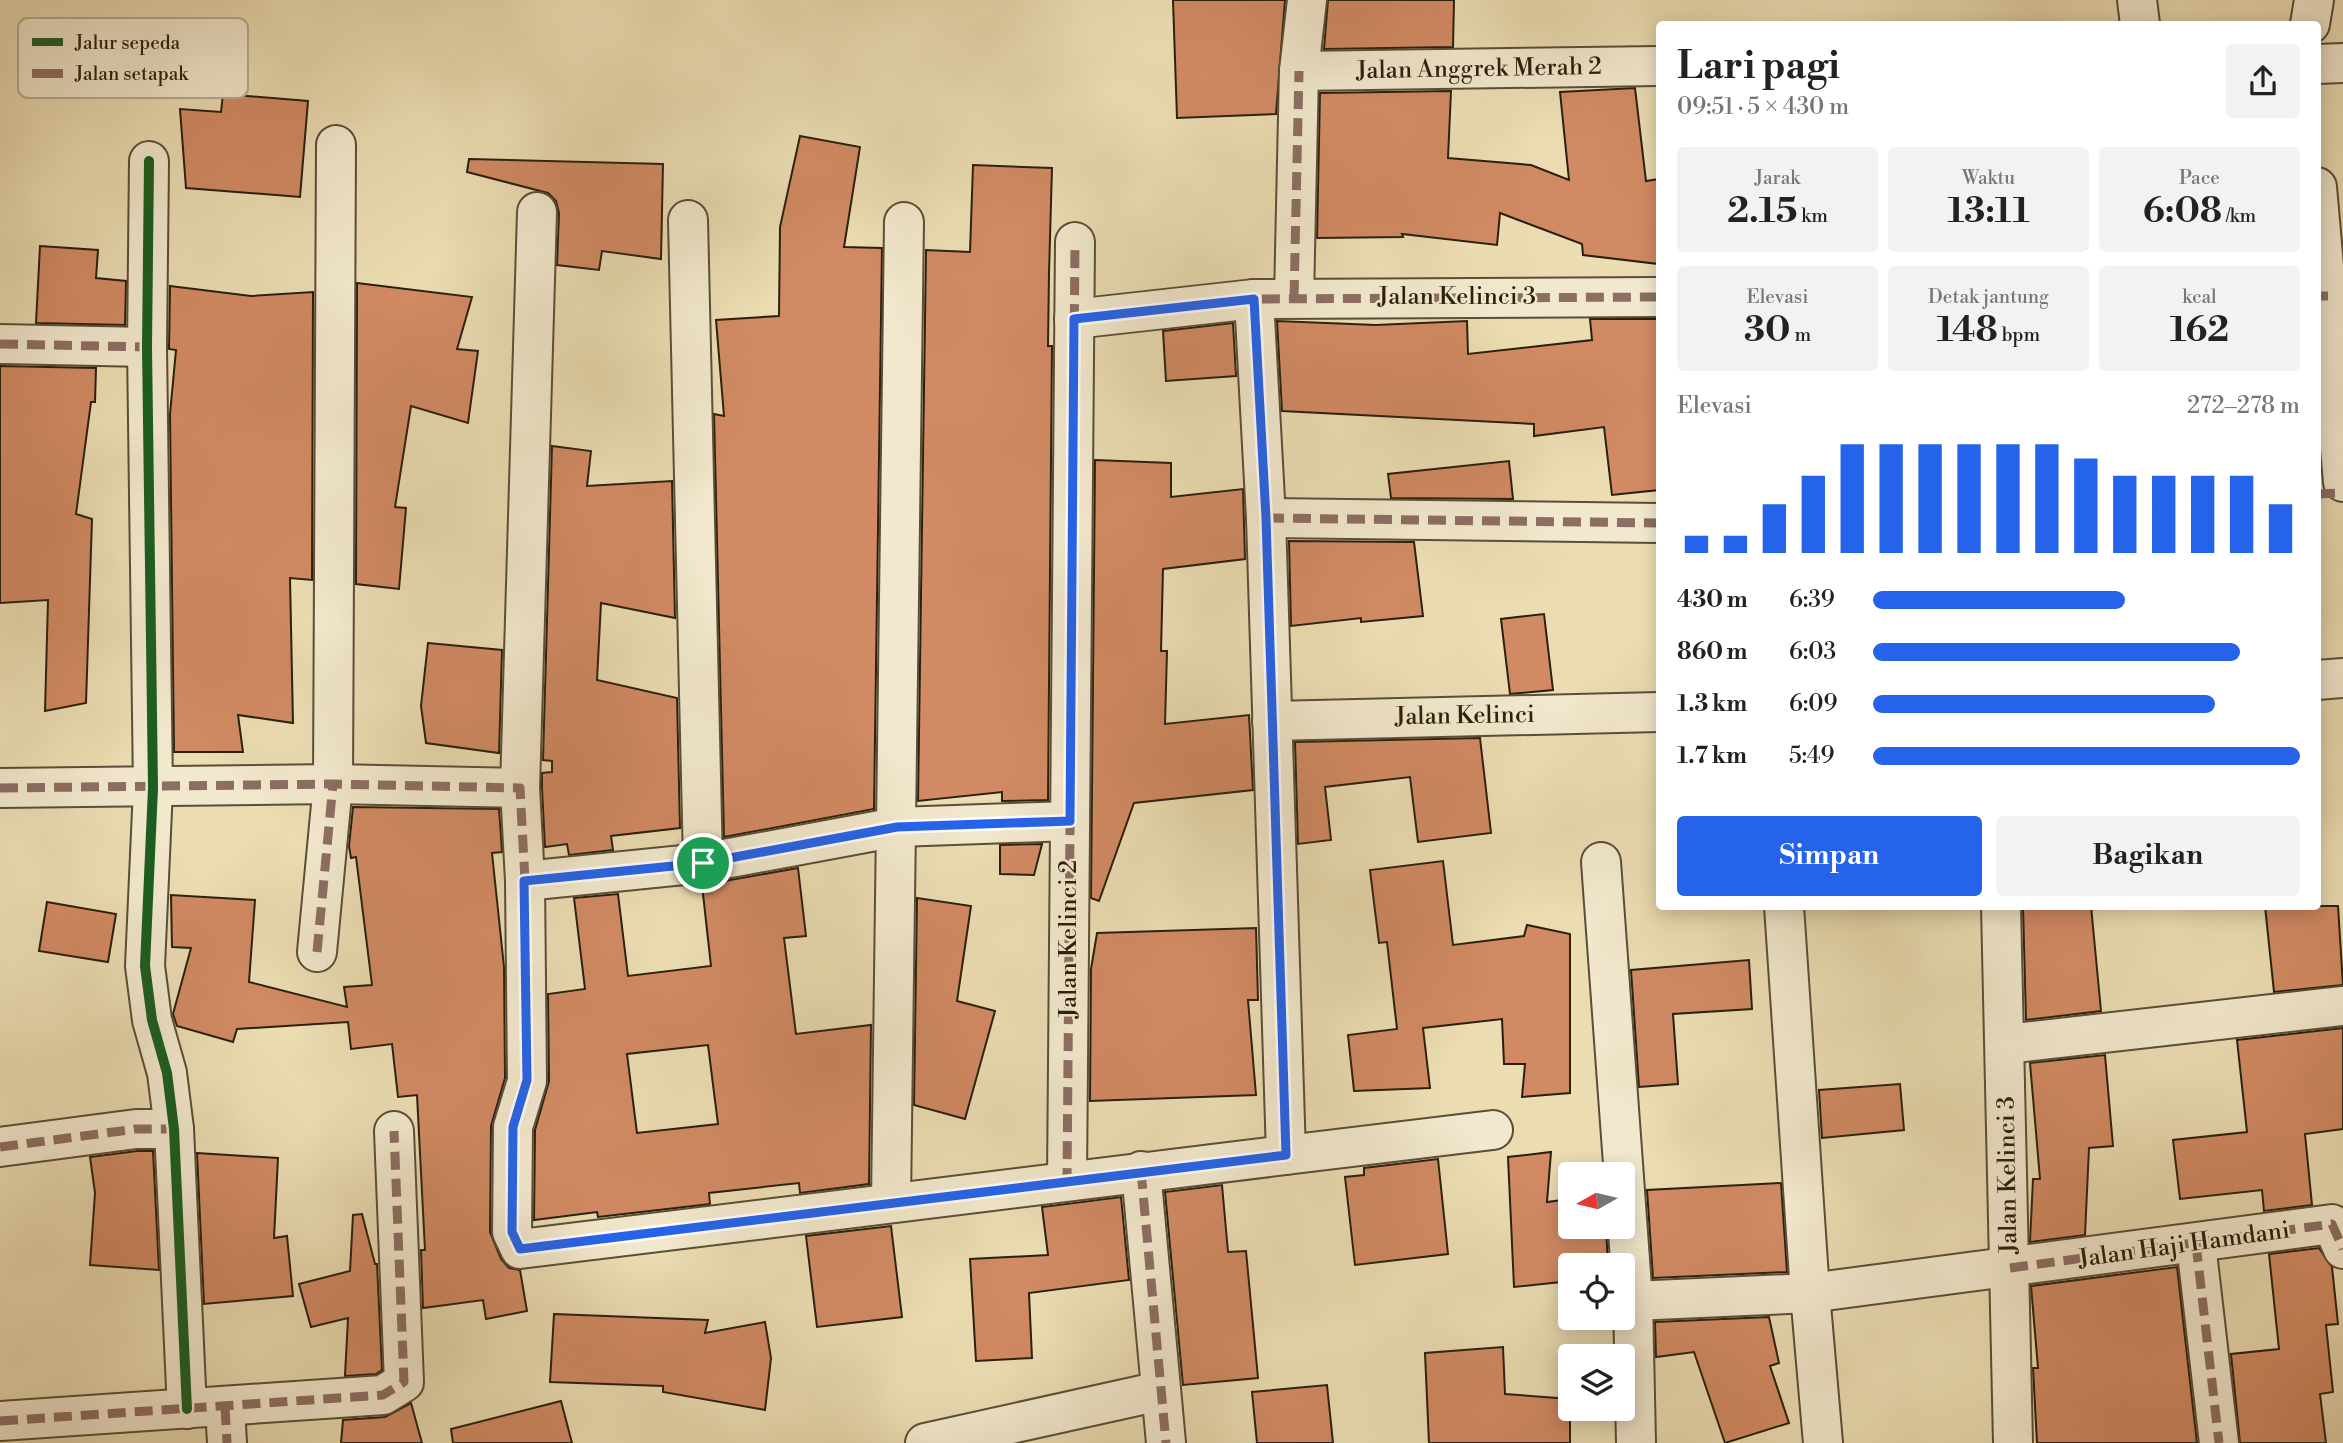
<!DOCTYPE html>
<html lang="id">
<meta charset="utf-8">
<style>
body{margin:0;font-family:"Libre Bodoni",serif;background:#f2f2f2;color:#222;height:100vh;display:flex;flex-direction:column;font-size:26px;white-space:nowrap}
*{box-sizing:border-box;margin:0}
p{font-size:23px;color:#767676}
.icon{flex:none;width:38px;height:38px;fill:none;stroke:currentColor;stroke-width:2;stroke-linecap:round;stroke-linejoin:round}
.map{position:relative;flex:1;overflow:hidden}
.sheet{position:absolute;left:1656px;top:21px;width:665px;height:889px;display:flex;flex-direction:column;background:#fff;border-radius:7px;box-shadow:0 4px 18px #0003}
.sheet>*{flex:none}
.needle{width:46px;rotate:262deg}
.controls{position:absolute;left:1558px;top:1162px;display:grid;gap:14px}
.controls a{display:grid;place-items:center;width:77px;height:77px;border-radius:7px;background:#fff;box-shadow:0 4px 18px #0003;font-size:35px}
.pin{position:absolute;display:grid;place-items:center;width:60px;height:60px;color:#fff;margin:-30px;border:4px solid #fff;border-radius:50%;box-shadow:0 2px 7px #0007}
.round{display:grid;place-items:center;flex:none;width:74px;height:74px;border-radius:7px;background:#f2f2f2}
.head{display:flex;align-items:center;justify-content:space-between;height:119px;padding:0 21px}
h1{font-size:38px;font-weight:800;line-height:52px}
.metrics{display:grid;grid-template-columns:repeat(3,1fr);gap:10px;height:119px;padding:7px 21px}
.metrics div{display:grid;align-content:center;border-radius:7px;background:#f2f2f2;text-align:center}
.metrics b{font-size:35px;font-weight:800}
.metrics small{font-size:19px;font-weight:400}
.metrics p{font-size:19px}
.chart{height:196px;padding:14px 21px}
.chart p{display:flex;justify-content:space-between}
.chart svg{width:100%;height:126px;margin-top:7px;stroke:#2563eb;stroke-width:6}
.button{display:flex;gap:14px;margin-top:auto;padding:14px 21px}
.button a{flex:1;height:80px;border-radius:7px;background:#2563eb;color:#fff;font-size:28px;font-weight:800;line-height:80px;text-align:center}
.button a+a{background:#f2f2f2;color:#222}
ul{padding:0 21px;list-style:none;font-size:23px}
li{display:grid;grid-template-columns:112px 84px 1fr;align-items:center;height:52px}
li i{height:18px;border-radius:9px;background:#2563eb}
.map>svg:first-child{display:block}
.building{fill:#d18a63;stroke:#2a1f10;stroke-width:2;fill-rule:evenodd}
.lines{fill:none;stroke-linecap:round;stroke-linejoin:round}
.minor-casing{stroke:#5a4e38;stroke-width:42}
.minor{stroke:#f2e8cd;stroke-width:38}
.quiet{stroke:#8d6e63;stroke-width:9;stroke-dasharray:18 9;stroke-linecap:butt}
.cycleway-casing{stroke:#f2e8cd;stroke-width:15}
.cycleway{stroke:#1b5e20;stroke-width:10}
.route-casing{stroke:#fff;stroke-width:14}
.route{stroke:#2563eb;stroke-width:9}
.labels{text-anchor:middle;dominant-baseline:central;stroke-width:5;stroke-linejoin:round;paint-order:stroke}
.street-label{font-size:24px;fill:#2a1f10;stroke:#f2e8cd}
.key{fill:#f2e8cd;stroke:#b6ac94;stroke-width:2}
.key-label{font-size:19px;fill:#2a1f10}
</style>
<div class="map">
<svg width="2343" height="1443" viewBox="0 0 2343 1443">
<rect width="100%" height="100%" fill="#ebdcb2"/>
<filter id="stains"><feTurbulence type="fractalNoise" baseFrequency=".00286" numOctaves="4"/><feColorMatrix values="0 0 0 0 .2 0 0 0 0 .09 0 0 0 0 .02 0 0 0 .5 -.17"/></filter>
<radialGradient id="worn" r=".72"><stop offset=".6" stop-color="#630" stop-opacity="0"/><stop offset="1" stop-color="#630" stop-opacity=".3"/></radialGradient>
<g class="building">
<polygon points="1173,0 1285,0 1276,114 1177,118"/>
<polygon points="1328,0 1454,0 1453,47 1324,49"/>
<polygon points="1635,88 1646,181 1659,179 1659,264 1583,255 1582,244 1500,213 1497,245 1402,234 1403,237 1317,238 1320,93 1451,91 1448,158 1531,165 1569,180 1560,92"/>
<polygon points="223,94 308,101 300,197 186,188 180,109 221,112"/>
<polygon points="800,136 860,147 844,247 882,248 874,809 724,837 714,414 724,416 716,320 779,316 780,227"/>
<polygon points="469,159 663,164 661,259 602,251 599,270 557,265 559,213 556,201 548,193 467,172"/>
<polygon points="973,165 1052,168 1049,273 1048,346 1052,346 1048,800 1002,801 1002,792 918,801 926,250 970,252"/>
<polygon points="40,246 98,250 96,278 126,281 125,325 36,323"/>
<polygon points="357,283 472,297 457,349 478,351 468,423 411,406 395,507 406,508 399,589 356,584"/>
<polygon points="170,286 251,296 313,292 312,580 290,578 293,723 238,715 243,752 174,752 170,414 176,350 169,349"/>
<polygon points="1590,319 1659,319 1659,490 1612,495 1604,427 1534,436 1534,424 1282,411 1277,321 1376,325 1467,321 1468,354 1592,340"/>
<polygon points="1233,323 1236,376 1166,381 1163,331"/>
<polygon points="0,366 96,368 95,402 91,402 76,514 92,519 86,703 45,711 48,600 0,603"/>
<polygon points="552,446 591,451 587,486 672,481 675,618 601,603 597,680 677,698 680,828 611,836 613,850 569,855 567,844 545,847 542,788 542,773 552,772 552,761 543,760"/>
<polygon points="1095,460 1171,463 1171,497 1243,489 1245,559 1163,569 1161,651 1167,651 1165,724 1249,715 1253,790 1134,803 1099,901 1091,898"/>
<polygon points="1509,461 1513,499 1391,498 1388,474"/>
<polygon points="1289,541 1414,542 1423,616 1361,622 1361,618 1291,626"/>
<polygon points="1544,614 1553,690 1510,694 1501,619"/>
<polygon points="428,643 502,650 499,753 426,743 421,706"/>
<polygon points="1480,738 1491,833 1418,842 1410,777 1325,787 1331,840 1298,844 1295,742"/>
<polygon points="353,807 499,809 502,852 492,853 504,967 505,1078 491,1126 490,1232 501,1259 509,1268 520,1270 527,1311 486,1319 483,1300 423,1308 421,1250 425,1250 417,1095 398,1097 392,1044 351,1049 348,1022 237,1029 233,1042 177,1026 173,1014 191,948 172,947 171,895 255,900 249,982 347,1007 344,987 372,985 356,857 351,858 349,846"/>
<polygon points="1042,844 1034,875 1000,874 1000,845"/>
<polygon points="1443,861 1453,945 1524,936 1527,925 1570,934 1570,1093 1522,1097 1525,1064 1504,1064 1502,1019 1423,1028 1430,1088 1354,1091 1348,1035 1397,1029 1387,942 1379,943 1370,870"/>
<path d="M798,868L806,936L784,938L796,1034L871,1025L869,1184L800,1193L799,1183L709,1193L710,1204L598,1217L597,1212L534,1220L535,1130L549,1081L548,994L585,989L574,898L618,894L628,976L711,966L702,885ZM708,1045L718,1124L637,1133L627,1054Z"/>
<polygon points="917,898 971,906 957,1001 995,1011 965,1119 914,1105"/>
<polygon points="47,902 116,914 108,962 39,951"/>
<polygon points="2023,906 2091,906 2101,1011 2026,1020"/>
<polygon points="2265,906 2338,906 2343,985 2274,992"/>
<polygon points="1256,928 1258,1000 1248,1000 1256,1095 1090,1101 1091,969 1097,933"/>
<polygon points="1749,960 1752,1009 1673,1014 1678,1084 1639,1087 1631,970"/>
<polygon points="2343,1028 2343,1129 2305,1134 2312,1205 2264,1211 2262,1190 2180,1199 2173,1140 2247,1132 2237,1040"/>
<polygon points="2105,1055 2113,1146 2089,1148 2085,1235 2030,1242 2033,1179 2040,1179 2030,1063"/>
<polygon points="1900,1084 1904,1130 1822,1138 1819,1090"/>
<polygon points="137,1151 153,1151 159,1270 90,1265 95,1193 90,1157"/>
<polygon points="1551,1152 1547,1202 1570,1199 1570,1227 1606,1227 1608,1265 1570,1265 1570,1281 1514,1287 1508,1157"/>
<polygon points="197,1153 278,1158 274,1238 287,1236 293,1296 204,1304"/>
<polygon points="1438,1159 1448,1254 1355,1265 1345,1177 1364,1175 1364,1168"/>
<polygon points="1781,1183 1787,1272 1653,1278 1647,1190"/>
<polygon points="1222,1185 1228,1252 1246,1251 1258,1378 1183,1385 1165,1192"/>
<polygon points="1121,1197 1129,1280 1029,1293 1032,1358 976,1361 970,1259 1048,1255 1042,1207"/>
<polygon points="362,1214 375,1264 377,1264 382,1370 376,1374 345,1376 348,1318 311,1327 299,1284 350,1271 353,1215"/>
<polygon points="891,1226 902,1317 817,1327 806,1236"/>
<polygon points="2319,1248 2332,1267 2338,1324 2326,1325 2333,1392 2320,1394 2326,1443 2240,1443 2231,1354 2279,1349 2269,1254"/>
<polygon points="2177,1267 2197,1443 2037,1443 2033,1368 2038,1368 2031,1286"/>
<polygon points="554,1314 708,1320 705,1333 765,1322 771,1358 765,1410 663,1392 663,1386 550,1382"/>
<polygon points="1769,1317 1779,1363 1770,1366 1789,1423 1725,1443 1694,1352 1656,1357 1655,1322"/>
<polygon points="1503,1347 1505,1394 1570,1399 1570,1443 1429,1443 1425,1353"/>
<polygon points="1327,1385 1333,1443 1257,1443 1252,1392"/>
<polygon points="561,1401 572,1443 453,1443 451,1429"/>
<polygon points="411,1403 422,1443 341,1443 343,1420 385,1417"/>
</g>
<g class="lines">
<defs>
<g id="minor">
<polyline points="2137,0 2140,24"/>
<polyline points="2310,24 2314,0"/>
<polyline points="2317,64 2343,63"/>
<polyline points="1299,71 1659,66"/>
<polyline points="149,161 147,347 153,788 145,966 152,1020 167,1073 174,1129 187,1409"/>
<polyline points="2317,187 2343,482"/>
<polyline points="537,212 520,788 525,881 703,863 897,827 1070,821"/>
<polyline points="688,220 703,863"/>
<polyline points="1294,298 1299,71 1307,0"/>
<polyline points="1074,319 1254,299 1659,297"/>
<polyline points="0,344 147,347"/>
<polyline points="1266,518 1659,523"/>
<polyline points="2317,680 2343,678"/>
<polyline points="1272,721 1659,712"/>
<polyline points="0,788 333,784 520,788"/>
<polyline points="1601,862 1633,1301 1636,1443"/>
<polyline points="525,881 527,1081 513,1127 512,1232 520,1249 1286,1155 1266,518 1254,299"/>
<polyline points="1784,906 1810,1293 1823,1443"/>
<polyline points="2001,906 2013,1443"/>
<polyline points="317,952 333,784 336,145"/>
<polyline points="2006,1044 2343,1006"/>
<polyline points="0,1147 136,1129 174,1129"/>
<polyline points="1286,1155 1493,1130"/>
<polyline points="1141,1171 1166,1443"/>
<polyline points="1067,1181 1075,242"/>
<polyline points="891,1202 904,222"/>
<polyline points="2196,1244 2219,1443"/>
<polyline points="1633,1301 1810,1293 2332,1224 2343,1249"/>
<polyline points="225,1407 227,1443"/>
<polyline points="0,1421 383,1395 404,1382 394,1131"/>
<polyline points="925,1443 1160,1391"/>
</g>
</defs>
<use href="#minor" class="minor-casing"/>
<use href="#minor" class="minor"/>
<g class="quiet">
<polyline points="2317,296 2328,296"/>
<polyline points="1294,298 1299,71"/>
<polyline points="1074,319 1254,299 1659,297"/>
<polyline points="0,344 147,347"/>
<polyline points="2317,494 2343,493"/>
<polyline points="1266,518 1659,523"/>
<polyline points="0,788 333,784 520,788 525,881 703,863 897,827 1070,821"/>
<polyline points="317,952 333,784"/>
<polyline points="0,1147 136,1129 174,1129"/>
<polyline points="1141,1171 1166,1443"/>
<polyline points="1062,1182 1067,1181 1075,242"/>
<polyline points="2196,1244 2219,1443"/>
<polyline points="2010,1268 2332,1224 2343,1249"/>
<polyline points="225,1407 227,1443"/>
<polyline points="0,1421 383,1395 404,1382 394,1131"/>
</g>
<defs>
<g id="cycleway">
<polyline points="149,161 147,347 153,788 145,966 152,1020 167,1073 174,1129 187,1409"/>
<polyline points="525,881 527,1081 513,1127 512,1232 520,1249 1286,1155 1266,518 1254,299"/>
</g>
</defs>
<use href="#cycleway" class="cycleway-casing"/>
<use href="#cycleway" class="cycleway"/>
</g>
<g class="lines">
<defs>
<polygon id="route" points="1254,299 1266,518 1286,1155 520,1249 512,1232 513,1127 527,1080 524,881 703,863 897,827 1070,821 1074,319"/>
</defs>
<use href="#route" class="route-casing"/>
<use href="#route" class="route"/>
</g>
<g class="labels">
<g class="street-label">
<text transform="translate(1479 69) rotate(-1)">Jalan Anggrek Merah 2</text>
<text x="1457" y="297">Jalan Kelinci 3</text>
<text transform="translate(1465 716) rotate(-1)">Jalan Kelinci</text>
<text transform="translate(1069 939) rotate(-90)">Jalan Kelinci 2</text>
<text transform="translate(2008 1175) rotate(-91)">Jalan Kelinci 3</text>
<text transform="translate(2184 1245) rotate(-8)">Jalan Haji Hamdani</text>
</g>
</g>
<rect x="18" y="18" width="230" height="80" rx="10" class="key"/>
<rect x="32" y="38" width="31" height="8" fill="#1b5e20"/>
<rect x="32" y="69" width="31" height="9" fill="#8d6e63"/>
<g class="key-label">
<text x="75" y="49">Jalur sepeda</text>
<text x="75" y="80">Jalan setapak</text>
</g>
<rect width="100%" height="100%" filter="url(#stains)"/>
<rect width="100%" height="100%" fill="url(#worn)"/>
</svg>
<div class="controls">
<a><svg class="needle" viewBox="-14 -14 28 28"><path d="M0-13l5 13h-10z" fill="#e53935"/><path d="M0 13l5-13h-10z" fill="#767676"/></svg></a>
<a><svg class="icon" aria-label="locate" viewBox="0 0 24 24"><circle cx="12" cy="12" r="6"/><path d="M12 2v4M12 18v4M2 12h4M18 12h4"/></svg></a>
<a><svg class="icon" aria-label="layers" viewBox="0 0 24 24"><path d="M12 4l9 5-9 5-9-5zM3 14l9 5 9-5"/></svg></a>
</div>
<div class="pin" style="left:703px;top:863px;background:#1e9e55"><svg class="icon" aria-label="arrive" viewBox="0 0 24 24"><path d="M6 21V4h12l-3 4 3 4H6"/></svg></div>
<section class="sheet">
<div class="head"><div><h1>Lari pagi</h1><p>09:51 · 5 × 430 m</p></div><a class="round"><svg class="icon" aria-label="share" viewBox="0 0 24 24"><path d="M12 15V3M7 8l5-5 5 5M5 13v7h14v-7"/></svg></a></div>
<div class="metrics">
<div><p>Jarak</p><b>2.15<small> km</small></b></div>
<div><p>Waktu</p><b>13:11</b></div>
<div><p>Pace</p><b>6:08<small> /km</small></b></div>
</div>
<div class="metrics">
<div><p>Elevasi</p><b>30<small> m</small></b></div>
<div><p>Detak jantung</p><b>148<small> bpm</small></b></div>
<div><p>kcal</p><b>162</b></div>
</div>
<div class="chart"><p><span>Elevasi</span>272–278 m</p>
<svg viewBox="0 0 160 44" preserveAspectRatio="none"><path d="M5 44V38M15 44V38M25 44V27M35 44V17M45 44V6M55 44V6M65 44V6M75 44V6M85 44V6M95 44V6M105 44V11M115 44V17M125 44V17M135 44V17M145 44V17M155 44V27"/></svg>
</div>
<ul>
<li><b>430 m</b>6:39<i style="width:59%"></i></li>
<li><b>860 m</b>6:03<i style="width:86%"></i></li>
<li><b>1.3 km</b>6:09<i style="width:80%"></i></li>
<li><b>1.7 km</b>5:49<i style="width:100%"></i></li>
</ul>
<div class="button"><a>Simpan</a><a>Bagikan</a></div>
</section>
</div>
